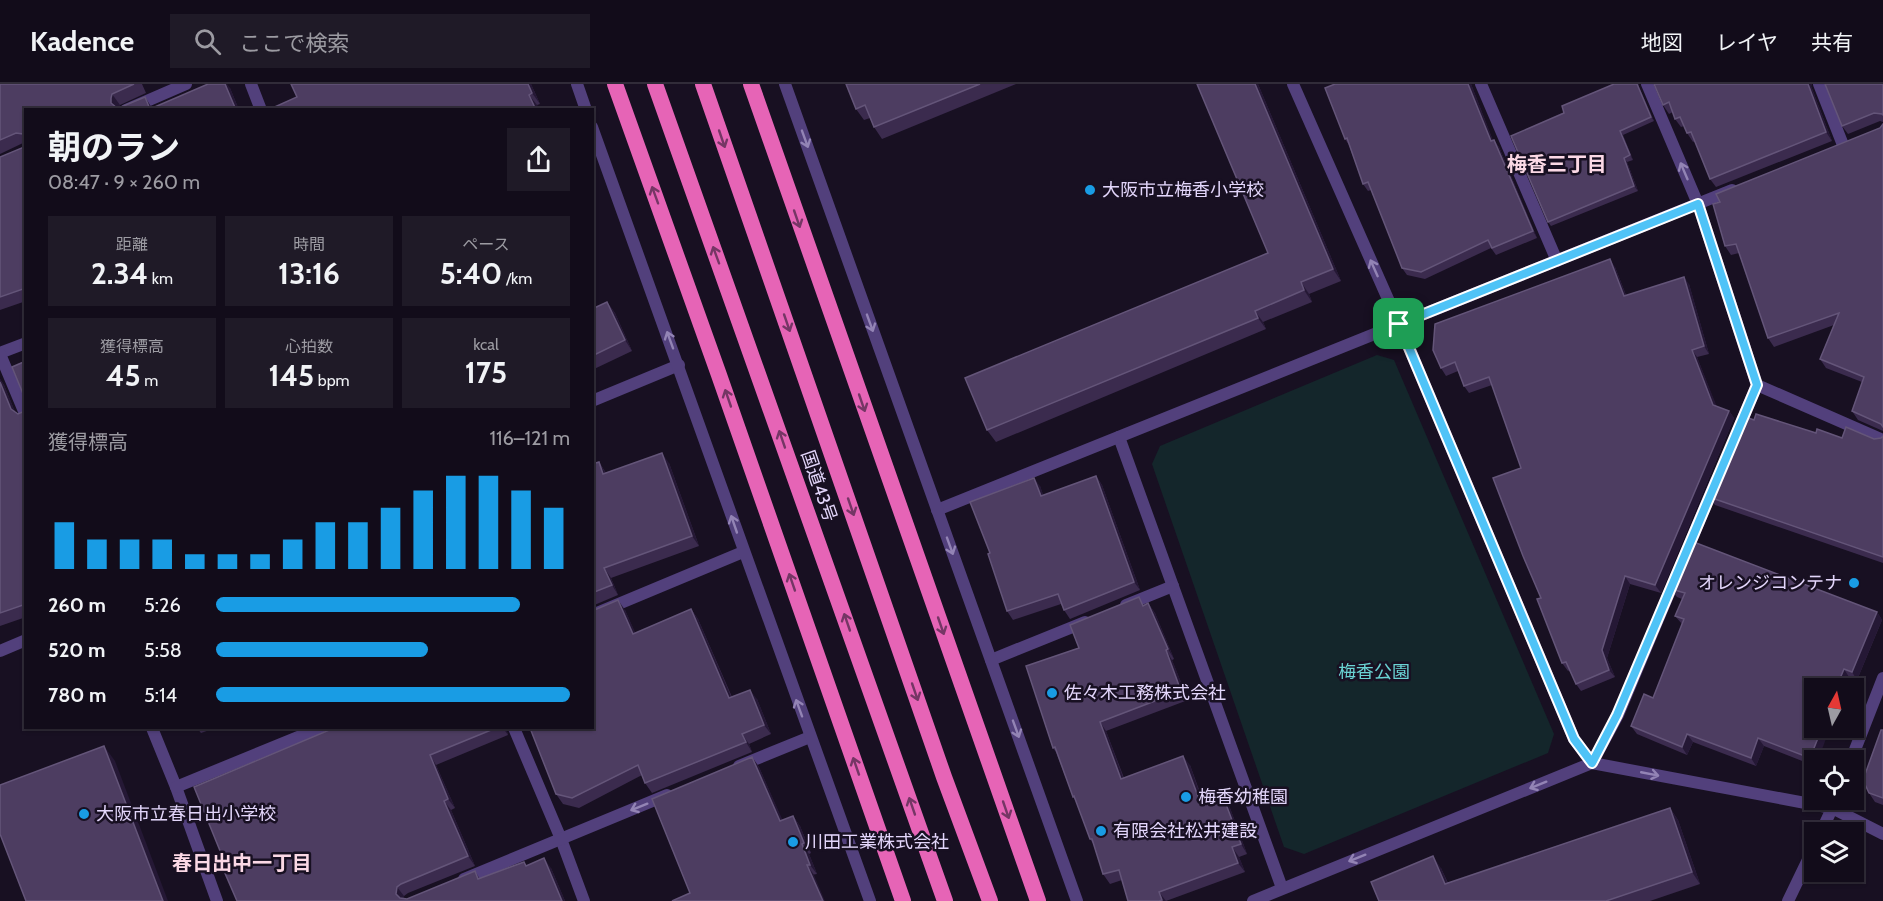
<!DOCTYPE html>
<html lang="ja">
<meta charset="utf-8">
<style>
body{margin:0;font-family:Cabin,"Noto Sans JP",sans-serif;background:#1f1a27;color:#f1f3f6;height:100vh;display:flex;flex-direction:column;font-size:22px;white-space:nowrap}
*{box-sizing:border-box;margin:0}
p{font-size:20px;color:#9c9ba2}
.icon{flex:none;width:33px;height:33px;fill:none;stroke:currentColor;stroke-width:2;stroke-linecap:round;stroke-linejoin:round}
.map{position:relative;flex:1;overflow:hidden}
.panel{position:absolute;left:24px;top:24px;width:570px;height:621px;display:flex;flex-direction:column;background:#120c1a;border-radius:0px;box-shadow:0 2px 4px #0004,0 0 0 2px #312c39}
.panel>*{flex:none}
.needle{width:39px;rotate:8deg}
.fabs{position:absolute;left:1804px;top:594px;display:grid;gap:12px}
.fabs a{display:grid;place-items:center;width:60px;height:60px;border-radius:0px;background:#120c1a;box-shadow:0 2px 4px #0004,0 0 0 2px #312c39;font-size:30px}
.pin{position:absolute;display:grid;place-items:center;width:51px;height:51px;color:#fff;margin:-26px;border-radius:12px;box-shadow:0 3px 9px #0006}
.round{display:grid;place-items:center;flex:none;width:63px;height:63px;border-radius:0px;background:#1f1a27}
.headline{display:flex;align-items:center;justify-content:space-between;height:102px;padding:0 24px}
h1{font-size:33px;font-weight:700;line-height:45px}
.metrics{display:grid;grid-template-columns:repeat(3,1fr);gap:9px;height:102px;padding:6px 24px}
.metrics div{display:grid;align-content:center;border-radius:0px;background:#1f1a27;text-align:center}
.metrics b{font-size:30px;font-weight:700}
.metrics small{font-size:16px;font-weight:400}
.metrics p{font-size:16px}
.chart{height:168px;padding:12px 24px}
.chart p{display:flex;justify-content:space-between}
.chart svg{width:100%;height:108px;margin-top:6px;stroke:#199ce4;stroke-width:6}
ul{padding:0 24px;list-style:none;font-size:20px}
li{display:grid;grid-template-columns:96px 72px 1fr;align-items:center;height:45px}
li i{height:15px;border-radius:8px;background:#199ce4}
header{display:flex;align-items:center;gap:36px;box-sizing:border-box;height:84px;padding:0 30px;background:#120c1a;border-bottom:2px solid #312c39}
header strong{font-size:28px}
nav{display:flex;gap:33px;margin-inline-start:auto;font-size:21px}
.search{width:420px;height:54px;background:#1f1a27;display:flex;align-items:center;gap:15px;box-sizing:border-box;padding:0 21px;border-radius:0px;color:#9c9ba2;font-size:22px}
.map>svg:first-child{display:block}
.green{fill:#14262b}
.lines{fill:none;stroke-linecap:round;stroke-linejoin:round}
.minor{stroke:#52407c;stroke-width:12}
.tertiary{stroke:#52407c;stroke-width:12}
.trunk{stroke:#e664b6;stroke-width:16}
.wall{fill:#3b2b4e}
.shaded-wall{fill:#251835}
.building{fill:#4d3d61;stroke:#645579;stroke-width:1.5}
.oneway{stroke:#753665}
.oneway2{stroke:#9384b5}
.route-casing{stroke:#fff;stroke-width:12}
.route{stroke:#4fc3f7;stroke-width:8}
.poi-dot{fill:#199ce4;stroke:#181022;stroke-width:2}
.labels{text-anchor:middle;dominant-baseline:central;stroke-width:5;stroke-linejoin:round;paint-order:stroke}
.poi-label{font-size:18px;fill:#e3d6fb;stroke:#181022;text-anchor:start}
.street-label{font-size:18px;fill:#e3d6fb;stroke:#181022}
.park-label{font-size:18px;fill:#6ad2d3;stroke:#181022}
.neighbourhood-label{font-size:20px;font-weight:bold;fill:#fbd8e5;stroke:#181022}
</style>
<header>
<strong>Kadence</strong>
<div class="search"><svg class="icon" aria-label="search" viewBox="0 0 24 24"><circle cx="10" cy="10" r="6"/><path d="M15 15l6 6"/></svg>ここで検索</div>
<nav><a>地図</a><a>レイヤ</a><a>共有</a></nav>
</header>
<div class="map">
<svg width="1883" height="817" viewBox="0 0 1883 817">
<rect width="100%" height="100%" fill="#181022"/>
<polygon class="green" points="1377,271 1394,276 1554,650 1548,669 1304,770 1284,763 1152,380 1160,362"/>
<g class="lines">
<g class="minor">
<polyline points="251,0 261,26"/>
<polyline points="1293,0 1399,240 1574,655 1592,679"/>
<polyline points="1481,0 1557,177"/>
<polyline points="1647,0 1698,120 1757,301 1738,346"/>
<polyline points="1819,0 1843,61"/>
<polyline points="126,26 186,0"/>
<polyline points="0,269 26,259"/>
<polyline points="0,270 26,332"/>
<polyline points="1757,301 1883,356"/>
<polyline points="592,317 679,281"/>
<polyline points="1119,353 1282,804"/>
<polyline points="937,426 1732,106"/>
<polyline points="1126,521 1173,502"/>
<polyline points="592,531 743,468"/>
<polyline points="0,567 26,556"/>
<polyline points="991,576 1085,538"/>
<polyline points="152,644 176,703 217,817"/>
<polyline points="514,644 561,755 584,817"/>
<polyline points="1851,676 1883,594"/>
<polyline points="1592,679 1618,631 1716,397"/>
<polyline points="739,682 810,653"/>
<polyline points="176,703 320,644"/>
<polyline points="1821,748 1836,716"/>
<polyline points="464,795 667,711"/>
<polyline points="1253,817 1592,679 1832,724 1883,750"/>
<polyline points="1788,817 1815,761"/>
</g>
<g class="tertiary">
<polyline points="577,0 586,26"/>
<polyline points="785,0 1077,817"/>
<polyline points="592,43 870,817"/>
</g>
<g class="trunk">
<polyline points="615,0 719,291 903,817"/>
<polyline points="655,0 945,817"/>
<polyline points="703,0 944,693 990,817"/>
<polyline points="751,0 1038,817"/>
</g>
</g>
<g class="wall">
<polygon points="0,0 142,0 146,9 120,21 118,23 152,24 230,4 239,26 26,26 26,217 0,226 0,73 22,64 25,59 23,59 0,70"/>
<polygon points="291,0 531,0 540,20 537,21 539,26 268,26 297,13"/>
<polygon points="846,0 1016,0 882,55 874,43 870,34 864,36 856,25"/>
<polygon points="1258,0 1341,197 1309,210 1312,218 1263,238 1266,245 996,358 987,346 1268,169"/>
<polygon points="1335,0 1471,0 1493,57 1499,63 1537,154 1496,171 1491,164 1425,195 1407,191 1402,184 1371,106 1368,107 1363,100 1349,61 1345,55"/>
<polygon points="1654,0 1812,0 1811,2 1832,57 1716,103 1710,95 1695,57 1693,58 1687,49 1684,42 1681,43 1675,35 1673,28 1669,30 1663,21"/>
<polygon points="1883,0 1883,38 1880,37 1848,50 1842,42"/>
<polygon points="1639,3 1654,37 1623,51 1633,76 1627,78 1638,107 1551,142 1548,138 1564,29"/>
<polygon points="1883,40 1883,347 1858,336 1852,327 1862,298 1826,284 1820,275 1834,241 1774,263 1768,254 1739,169 1731,171 1725,162 1720,118 1880,44"/>
<polygon points="1615,183 1626,211 1689,200 1709,270 1697,273 1716,322 1729,327 1734,334 1661,509 1630,500 1607,574 1615,593 1581,607 1576,600 1570,586 1568,587 1562,579 1541,514 1521,384 1492,301 1469,309 1464,302 1458,287 1446,292 1441,284"/>
<polygon points="607,218 615,229 632,267 592,286 592,224 593,225"/>
<polygon points="0,295 4,301 15,328 18,330 25,327 26,323 26,533 0,542"/>
<polygon points="1754,336 1842,354 1874,355 1881,354 1883,352 1883,479 1715,421 1709,413"/>
<polygon points="599,378 606,389 669,379 699,462 611,494 618,511 592,522 592,380"/>
<polygon points="1096,392 1102,401 1140,506 1070,535 1064,526 1061,520 1013,536 1007,527 990,469 1040,402 1043,411"/>
<polygon points="1671,505 1877,528 1882,536 1857,596 1849,593 1815,676 1815,682 1764,662 1756,682 1693,658 1687,671 1637,650 1631,642 1653,614 1682,540 1675,532 1682,515 1677,513"/>
<polygon points="1148,519 1155,529 1174,575 1172,576 1188,616 1106,647 1124,694 1190,681 1202,714 1221,707 1227,716 1247,770 1239,773 1245,788 1166,817 1128,817 1122,796 1110,800 1103,790 1094,761 1090,755 1076,717 1073,713 1056,668 1053,664 1079,564"/>
<polygon points="691,525 698,535 732,613 757,615 771,650 749,660 752,668 652,709 645,699 642,691 579,724 563,720 556,710 625,526 635,549"/>
<polygon points="197,644 215,644 201,649"/>
<polygon points="334,644 506,644 508,651 436,681 455,724 451,726 475,782 408,809 404,812 404,815 407,815 475,787 480,795 527,782 551,784 565,817 237,817 225,779"/>
<polygon points="1883,646 1883,721 1875,718 1869,709"/>
<polygon points="752,673 759,683 782,736 793,732 800,742 811,769 809,770 817,790 683,813 690,809"/>
<polygon points="1670,724 1678,736 1700,800 1650,817 1379,817 1441,784 1448,799"/>
</g>
<g class="shaded-wall">
<polygon points="225,0 227,0 230,4 239,26 236,26"/>
<polygon points="528,0 531,0 540,20 532,9"/>
<polygon points="1255,0 1258,0 1341,197 1333,185"/>
<polygon points="1468,0 1471,0 1496,64 1491,57"/>
<polygon points="1637,0 1639,0 1639,3 1654,37 1651,33"/>
<polygon points="1808,0 1812,0 1811,2 1832,57 1826,48"/>
<polygon points="112,10 120,21 118,24 111,19 111,14"/>
<polygon points="529,11 537,21 539,26 536,26"/>
<polygon points="145,13 152,24 150,26"/>
<polygon points="1620,47 1623,51 1633,76 1630,71"/>
<polygon points="1494,56 1499,63 1537,154 1533,147"/>
<polygon points="1624,74 1627,78 1638,107 1634,102"/>
<polygon points="1610,175 1615,183 1629,219 1624,212"/>
<polygon points="1684,193 1689,200 1709,270 1704,262"/>
<polygon points="1301,198 1309,210 1312,218 1304,206"/>
<polygon points="607,218 615,229 632,267 625,256"/>
<polygon points="1255,227 1263,238 1266,245 1258,234"/>
<polygon points="1692,266 1697,273 1719,328 1713,321"/>
<polygon points="0,295 4,301 18,335 11,325 0,298"/>
<polygon points="1729,327 1734,334 1661,509 1655,501"/>
<polygon points="662,369 669,379 699,462 692,452"/>
<polygon points="599,378 605,388 610,400 603,390"/>
<polygon points="1096,392 1102,401 1140,506 1134,498"/>
<polygon points="1034,394 1040,402 1047,421 1041,412"/>
<polygon points="604,484 611,494 618,511 612,501"/>
<polygon points="1625,492 1630,500 1607,574 1615,593 1609,586 1602,566"/>
<polygon points="618,516 625,526 640,559 633,550"/>
<polygon points="1148,519 1155,529 1174,575 1168,565"/>
<polygon points="691,525 698,535 736,624 729,614"/>
<polygon points="1877,528 1882,536 1857,596 1852,588"/>
<polygon points="1166,566 1172,576 1188,616 1181,607"/>
<polygon points="1844,585 1849,593 1845,604 1836,604"/>
<polygon points="750,606 757,615 771,650 764,641"/>
<polygon points="1100,638 1106,647 1127,704 1121,695"/>
<polygon points="503,644 506,644 508,651"/>
<polygon points="1822,644 1830,644 1818,676 1815,676 1815,681 1810,674"/>
<polygon points="742,650 749,660 752,668 746,658"/>
<polygon points="1687,650 1693,658 1687,671 1682,663"/>
<polygon points="1758,654 1764,662 1756,682 1751,674"/>
<polygon points="104,662 115,677 168,817 163,817"/>
<polygon points="430,671 436,681 455,724 448,715"/>
<polygon points="1183,672 1190,681 1205,725 1199,715"/>
<polygon points="752,673 759,683 787,746 780,737"/>
<polygon points="1221,707 1227,716 1247,770 1241,760"/>
<polygon points="444,717 451,726 475,782 468,772"/>
<polygon points="1670,724 1678,736 1700,800 1692,788"/>
<polygon points="793,732 800,742 811,769 804,759"/>
<polygon points="802,760 809,770 817,790 810,781"/>
<polygon points="1232,763 1239,773 1245,788 1238,779"/>
<polygon points="1433,772 1441,784 1453,812 1445,800"/>
<polygon points="544,774 551,784 565,817 562,817"/>
<polygon points="807,781 814,791 825,817 823,817"/>
<polygon points="397,803 404,812 404,817 401,817 396,810"/>
<polygon points="1159,808 1166,817 1163,817 1162,816"/>
</g>
<g class="building">
<polygon points="0,0 134,0 112,10 111,14 111,19 117,24 121,23 145,13 150,25 208,0 225,0 236,26 26,26 26,54 23,50 16,49 0,56"/>
<polygon points="291,0 528,0 532,9 529,11 536,26 268,26 297,13"/>
<polygon points="846,0 980,0 874,43 865,21 856,25"/>
<polygon points="1197,0 1255,0 1333,185 1301,198 1304,206 1255,227 1258,234 987,346 965,294 1268,169"/>
<polygon points="1335,0 1468,0 1491,57 1494,56 1533,147 1492,164 1488,156 1421,188 1402,184 1368,98 1363,100 1347,54 1345,55 1325,4"/>
<polygon points="1614,0 1637,0 1651,33 1620,47 1630,71 1624,74 1634,102 1548,138 1511,52 1564,29 1562,22"/>
<polygon points="1654,0 1808,0 1826,48 1710,95 1691,48 1687,49 1680,33 1675,35 1669,18 1663,21"/>
<polygon points="1825,0 1883,0 1883,31 1882,30 1874,29 1842,42"/>
<polygon points="1883,40 1883,343 1881,340 1852,327 1864,293 1820,275 1839,229 1768,254 1736,160 1725,162 1713,120 1720,118 1716,110 1880,44"/>
<polygon points="26,59 26,204 0,213 0,73 22,64"/>
<polygon points="1610,175 1624,212 1684,193 1704,262 1692,266 1713,321 1729,327 1655,501 1625,492 1602,566 1609,586 1576,600 1566,578 1562,579 1537,515 1541,514 1523,472 1493,394 1521,384 1489,293 1464,302 1455,278 1441,284 1433,266 1435,240"/>
<polygon points="607,218 625,256 592,272 592,225"/>
<polygon points="26,277 26,317 12,283"/>
<polygon points="0,298 11,325 18,330 25,327 26,323 26,520 0,529"/>
<polygon points="1756,330 1816,349 1817,345 1842,354 1846,343 1874,355 1881,354 1883,352 1883,473 1709,413 1743,332 1754,336"/>
<polygon points="662,369 692,452 604,484 612,501 592,509 592,380 599,378 603,390"/>
<polygon points="1096,392 1134,498 1064,526 1058,510 1007,527 988,470 990,469 970,418 1034,394 1041,412"/>
<polygon points="1691,457 1877,528 1852,588 1844,585 1836,604 1815,604 1815,644 1822,644 1810,674 1758,654 1751,674 1687,650 1682,663 1631,642 1644,610 1653,614 1684,535 1675,532 1685,509 1671,505"/>
<polygon points="1139,513 1143,522 1148,519 1168,565 1166,566 1181,607 1100,638 1121,695 1183,672 1199,715 1221,707 1241,760 1232,763 1238,779 1159,808 1162,816 1159,817 1128,817 1119,786 1103,790 1092,755 1090,755 1074,712 1073,713 1055,663 1053,664 1026,582 1079,564 1070,541"/>
<polygon points="618,516 633,550 691,525 729,614 750,606 764,641 742,650 746,658 645,699 638,681 572,714 556,710 530,644 592,644 592,527"/>
<polygon points="334,644 496,644 430,671 448,715 444,717 468,772 401,800 397,803 396,810 400,814 407,815 475,787 478,795 524,778 526,782 544,774 562,817 237,817 221,780 225,779 194,703"/>
<polygon points="1881,646 1883,646 1883,714 1869,709 1863,696"/>
<polygon points="104,662 163,817 26,817 0,750 0,701"/>
<polygon points="752,673 780,737 793,732 804,759 802,760 810,781 807,781 823,817 672,817 690,809 652,715"/>
<polygon points="1670,724 1692,788 1606,817 1379,817 1371,798 1433,772 1445,800"/>
</g>
<defs><path id="oneway-shaft" d="M-6 0H5M1.5-3L5.5 0L1.5 3" fill="none" stroke-width="1.6" stroke-linecap="round" stroke-linejoin="round" transform="scale(1.5)"/></defs>
<g class="oneway">
<use href="#oneway-shaft" transform="translate(722 55) rotate(71)"/>
<use href="#oneway-shaft" transform="translate(655 111) rotate(-110)"/>
<use href="#oneway-shaft" transform="translate(797 135) rotate(71)"/>
<use href="#oneway-shaft" transform="translate(716 171) rotate(-110)"/>
<use href="#oneway-shaft" transform="translate(787 239) rotate(71)"/>
<use href="#oneway-shaft" transform="translate(728 314) rotate(-109)"/>
<use href="#oneway-shaft" transform="translate(862 319) rotate(71)"/>
<use href="#oneway-shaft" transform="translate(782 355) rotate(-109)"/>
<use href="#oneway-shaft" transform="translate(851 423) rotate(71)"/>
<use href="#oneway-shaft" transform="translate(792 498) rotate(-109)"/>
<use href="#oneway-shaft" transform="translate(847 538) rotate(-109)"/>
<use href="#oneway-shaft" transform="translate(941 542) rotate(71)"/>
<use href="#oneway-shaft" transform="translate(915 608) rotate(71)"/>
<use href="#oneway-shaft" transform="translate(856 682) rotate(-109)"/>
<use href="#oneway-shaft" transform="translate(912 722) rotate(-109)"/>
<use href="#oneway-shaft" transform="translate(1006 726) rotate(71)"/>
</g>
<g class="oneway2">
<use href="#oneway-shaft" transform="translate(805 55) rotate(70)"/>
<use href="#oneway-shaft" transform="translate(1684 87) rotate(-113)"/>
<use href="#oneway-shaft" transform="translate(1374 184) rotate(-114)"/>
<use href="#oneway-shaft" transform="translate(870 239) rotate(70)"/>
<use href="#oneway-shaft" transform="translate(670 256) rotate(-110)"/>
<use href="#oneway-shaft" transform="translate(734 440) rotate(-109)"/>
<use href="#oneway-shaft" transform="translate(950 462) rotate(70)"/>
<use href="#oneway-shaft" transform="translate(799 624) rotate(-110)"/>
<use href="#oneway-shaft" transform="translate(1016 645) rotate(70)"/>
<use href="#oneway-shaft" transform="translate(1650 690) rotate(11)"/>
<use href="#oneway-shaft" transform="translate(1538 701) rotate(158)"/>
<use href="#oneway-shaft" transform="translate(639 723) rotate(158)"/>
<use href="#oneway-shaft" transform="translate(1357 774) rotate(158)"/>
</g>
<g class="lines">
<defs>
<polygon id="route" points="1698,120 1757,301 1617,631 1592,679 1574,655 1399,240"/>
</defs>
<use href="#route" class="route-casing"/>
<use href="#route" class="route"/>
</g>
<g class="poi-dot">
<circle cx="1090" cy="106" r="6"/>
<circle cx="1854" cy="499" r="6"/>
<circle cx="1052" cy="609" r="6"/>
<circle cx="1186" cy="713" r="6"/>
<circle cx="84" cy="730" r="6"/>
<circle cx="1101" cy="747" r="6"/>
<circle cx="793" cy="758" r="6"/>
</g>
<g class="labels">
<g class="poi-label">
<text x="1102" y="106">大阪市立梅香小学校</text>
<text x="1842" y="499" text-anchor="end">オレンジコンテナ</text>
<text x="1064" y="609">佐々木工務株式会社</text>
<text x="1198" y="713">梅香幼稚園</text>
<text x="96" y="730">大阪市立春日出小学校</text>
<text x="1113" y="747">有限会社松井建設</text>
<text x="805" y="758">川田工業株式会社</text>
</g>
<g class="street-label">
<text transform="translate(819 402) rotate(71)">国道43号</text>
</g>
<g class="park-label">
<text x="1374" y="588">梅香公園</text>
</g>
<g class="neighbourhood-label">
<text x="1557" y="80">梅香三丁目</text>
<text x="242" y="779">春日出中一丁目</text>
</g>
</g>
</svg>
<div class="fabs">
<a><svg class="needle" viewBox="-14 -14 28 28"><path d="M0-13l5 13h-10z" fill="#e53935"/><path d="M0 13l5-13h-10z" fill="#9c9ba2"/></svg></a>
<a><svg class="icon" aria-label="locate" viewBox="0 0 24 24"><circle cx="12" cy="12" r="6"/><path d="M12 2v4M12 18v4M2 12h4M18 12h4"/></svg></a>
<a><svg class="icon" aria-label="layers" viewBox="0 0 24 24"><path d="M12 4l9 5-9 5-9-5zM3 14l9 5 9-5"/></svg></a>
</div>
<div class="pin" style="left:1399px;top:240px;background:#1e9e55"><svg class="icon" aria-label="arrive" viewBox="0 0 24 24"><path d="M6 21V4h12l-3 4 3 4H6"/></svg></div>
<section class="panel">
<div class="headline"><div><h1>朝のラン</h1><p>08:47 · 9 × 260 m</p></div><a class="round"><svg class="icon" aria-label="share" viewBox="0 0 24 24"><path d="M12 15V3M7 8l5-5 5 5M5 13v7h14v-7"/></svg></a></div>
<div class="metrics">
<div><p>距離</p><b>2.34<small> km</small></b></div>
<div><p>時間</p><b>13:16</b></div>
<div><p>ペース</p><b>5:40<small> /km</small></b></div>
</div>
<div class="metrics">
<div><p>獲得標高</p><b>45<small> m</small></b></div>
<div><p>心拍数</p><b>145<small> bpm</small></b></div>
<div><p>kcal</p><b>175</b></div>
</div>
<div class="chart"><p><span>獲得標高</span>116–121 m</p>
<svg viewBox="0 0 160 44" preserveAspectRatio="none"><path d="M5 44V25M15 44V32M25 44V32M35 44V32M45 44V38M55 44V38M65 44V38M75 44V32M85 44V25M95 44V25M105 44V19M115 44V12M125 44V6M135 44V6M145 44V12M155 44V19"/></svg>
</div>
<ul>
<li><b>260 m</b>5:26<i style="width:86%"></i></li>
<li><b>520 m</b>5:58<i style="width:60%"></i></li>
<li><b>780 m</b>5:14<i style="width:100%"></i></li>
</ul>
</section>
</div>
